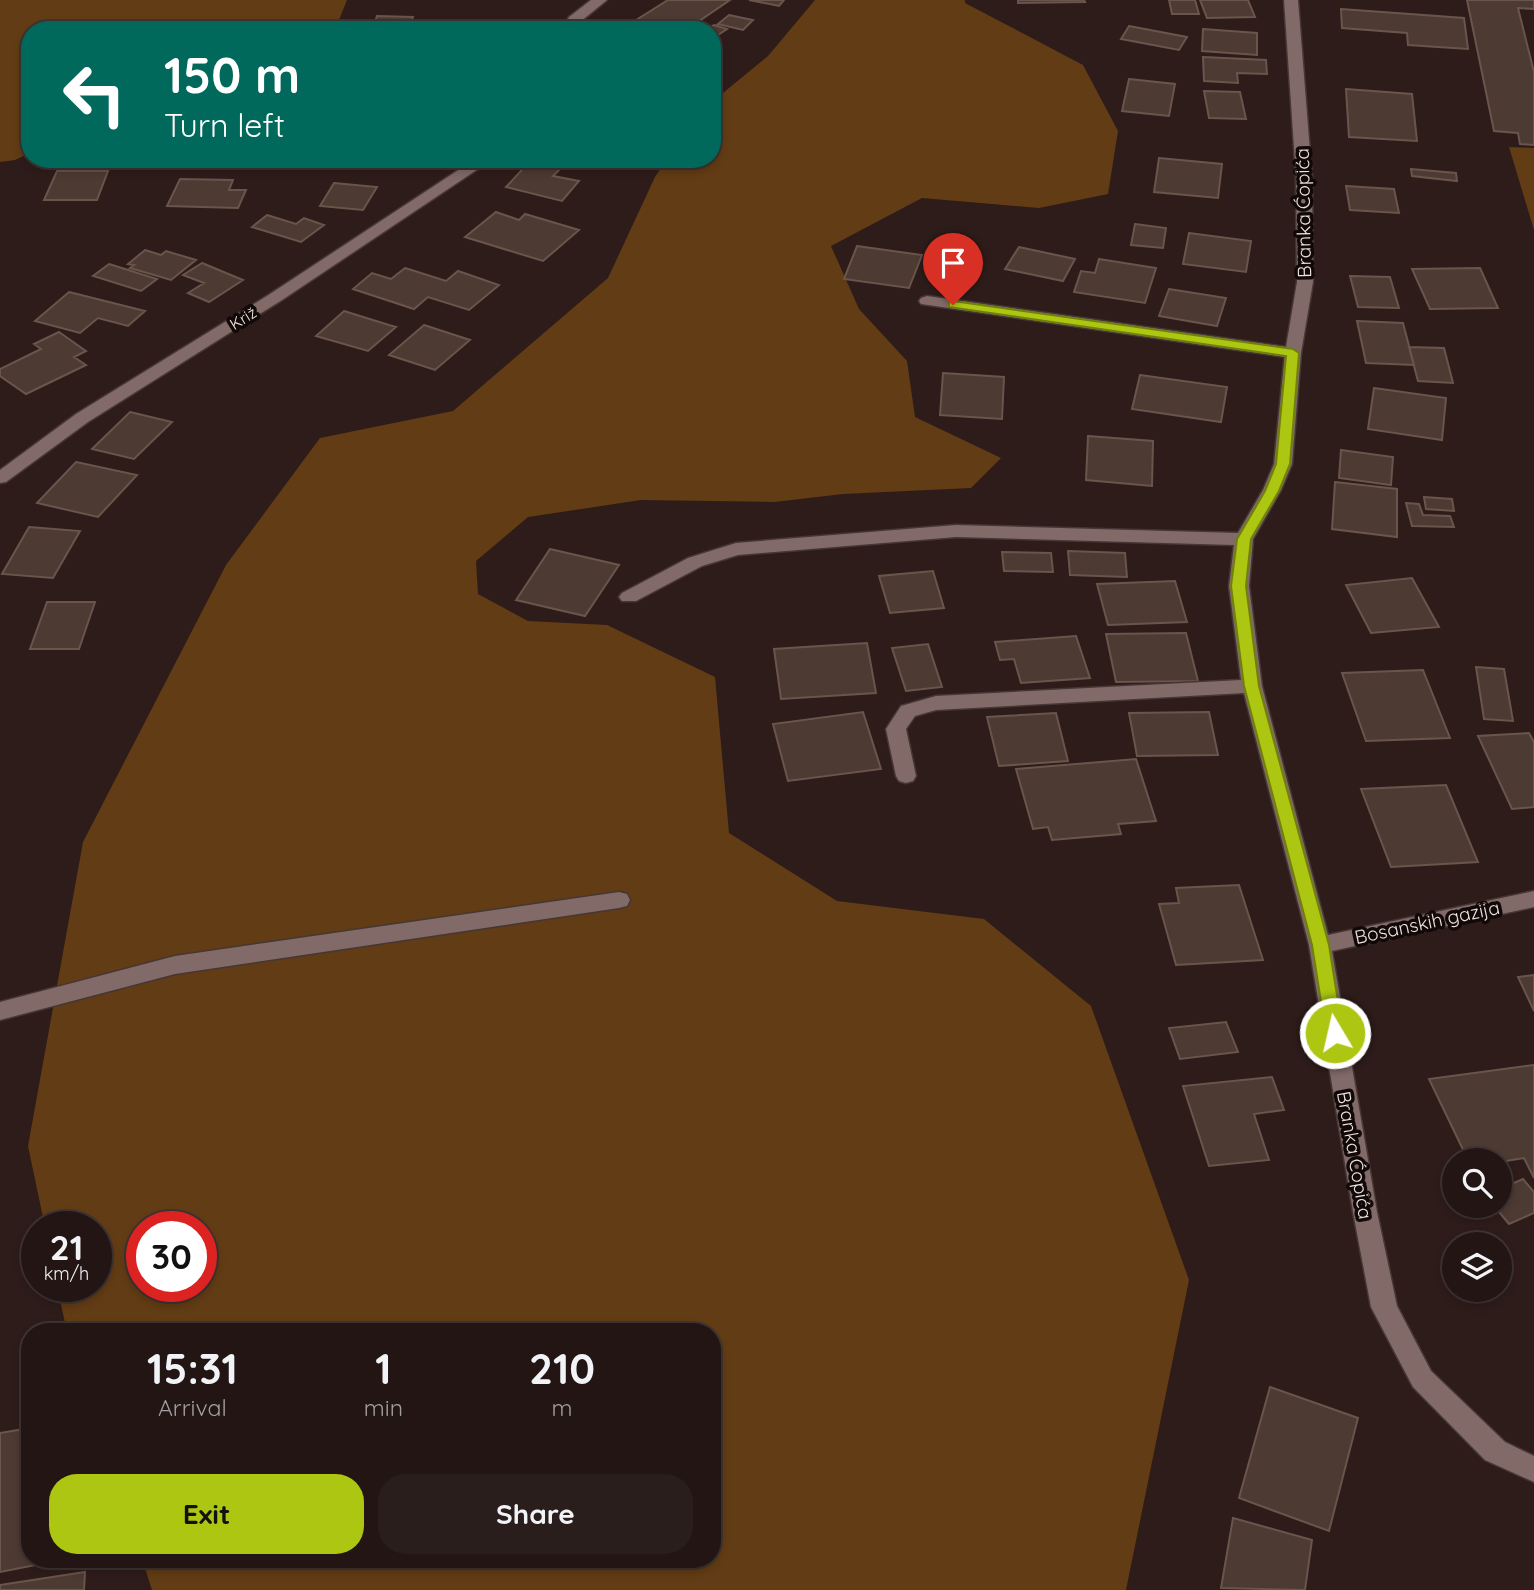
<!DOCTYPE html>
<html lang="en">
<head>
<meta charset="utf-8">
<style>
	body { margin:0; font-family:Quicksand,sans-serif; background:#2a1e1d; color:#f1f3f6; height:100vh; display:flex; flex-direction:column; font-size:26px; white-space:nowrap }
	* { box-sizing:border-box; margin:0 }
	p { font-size:23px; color:#a29fa0 }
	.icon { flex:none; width:38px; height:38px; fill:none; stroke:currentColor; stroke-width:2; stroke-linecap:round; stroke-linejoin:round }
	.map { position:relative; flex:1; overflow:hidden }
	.panel { position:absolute; left:21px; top:1323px; width:700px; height:245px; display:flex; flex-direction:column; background:#221514; border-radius:28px; box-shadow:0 4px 10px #0003,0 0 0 2px #3f3434 }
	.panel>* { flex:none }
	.top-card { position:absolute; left:21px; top:21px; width:700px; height:147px; border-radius:28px; box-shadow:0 4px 10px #0003,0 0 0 2px #3f3434; background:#00695c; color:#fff; overflow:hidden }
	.tools { position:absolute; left:1442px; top:1148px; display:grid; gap:14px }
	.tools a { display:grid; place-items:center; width:70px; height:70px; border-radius:50%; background:#221514; box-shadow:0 4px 10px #0003,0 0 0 2px #3f3434; font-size:35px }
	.speed { position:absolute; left:21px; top:1211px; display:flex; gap:14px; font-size:35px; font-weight:700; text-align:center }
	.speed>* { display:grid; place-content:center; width:91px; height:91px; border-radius:50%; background:#221514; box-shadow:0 4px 10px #0003,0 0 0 2px #3f3434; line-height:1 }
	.speed small { font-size:18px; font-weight:400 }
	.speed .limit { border:10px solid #d22; background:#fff; color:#111 }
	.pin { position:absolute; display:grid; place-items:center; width:60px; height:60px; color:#fff; margin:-72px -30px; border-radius:50% 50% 50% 0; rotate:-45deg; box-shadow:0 0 7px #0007 }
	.pin .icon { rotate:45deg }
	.me { position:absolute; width:77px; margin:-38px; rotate:351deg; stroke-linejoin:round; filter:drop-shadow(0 0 5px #0008) }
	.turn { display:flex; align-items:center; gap:24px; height:147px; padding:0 28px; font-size:32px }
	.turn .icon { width:91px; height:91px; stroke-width:2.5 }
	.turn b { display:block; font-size:49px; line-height:60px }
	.eta { display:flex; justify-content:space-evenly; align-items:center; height:119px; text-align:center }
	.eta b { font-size:42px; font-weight:700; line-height:49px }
	.cta { display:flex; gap:14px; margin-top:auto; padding:14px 28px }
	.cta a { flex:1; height:80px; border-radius:28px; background:#acc611; color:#111; font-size:28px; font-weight:700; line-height:80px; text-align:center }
	.cta a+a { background:#2a1e1d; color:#f1f3f6 }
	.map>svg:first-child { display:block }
	.green { fill:#623c14; fill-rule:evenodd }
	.building { fill:#4d3a32; stroke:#69554c; stroke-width:2 }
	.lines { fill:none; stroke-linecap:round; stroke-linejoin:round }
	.lane-casing { stroke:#463635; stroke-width:3 }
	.street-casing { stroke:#463635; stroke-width:3 }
	.lane { fill:#816a67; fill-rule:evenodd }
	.street { fill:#816a67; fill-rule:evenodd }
	.route { fill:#acc611; stroke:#70810b; stroke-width:2 }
	.labels { text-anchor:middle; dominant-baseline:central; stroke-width:7; stroke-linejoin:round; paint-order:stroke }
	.far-street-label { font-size:16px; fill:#eee1df; stroke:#110908 }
	.street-label { font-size:19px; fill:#eee1df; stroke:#110908 }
</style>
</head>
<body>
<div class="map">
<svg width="1534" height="1590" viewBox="0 0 1534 1590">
	<rect width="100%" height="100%" fill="#2e1c1a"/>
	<path class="green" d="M 0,0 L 347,0 L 335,30 L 30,30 L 30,153 L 15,160 L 0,162 Z
		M 815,0 L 965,0 L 965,3 L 1083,65 L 1118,131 L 1108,194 L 1039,208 L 922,198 L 831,246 L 859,309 L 907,361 L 915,417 L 1001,458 L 971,488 L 843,494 L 774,502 L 641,500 L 528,517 L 476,561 L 478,594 L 528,621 L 607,625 L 715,677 L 729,833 L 837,901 L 984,919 L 1091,1006 L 1189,1280 L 1126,1590 L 152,1590 L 142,1559 L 712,1559 L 712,1332 L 67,1332 L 57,1286 L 96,1286 L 96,1227 L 45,1227 L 28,1146 L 83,842 L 226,565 L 320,438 L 453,411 L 608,278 L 655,177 L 667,159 L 712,159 L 712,102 L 768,56 ZM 142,1227 L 201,1227 L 201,1286 L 142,1286 Z
		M 1509,147 L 1534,148 L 1534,230 Z"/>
	<path class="building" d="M 668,0 L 730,0 L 686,30 L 656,30 L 633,22 Z
		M 749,0 L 784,0 L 779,6 Z
		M 1018,0 L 1084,0 L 1085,2 L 1018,3 Z
		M 1169,0 L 1195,0 L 1199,14 L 1172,14 Z
		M 1200,0 L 1248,0 L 1255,17 L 1207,18 Z
		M 1467,0 L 1534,0 L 1534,9 L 1518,8 L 1534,72 L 1534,145 L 1520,144 L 1518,133 L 1494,131 Z
		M 1341,9 L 1464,18 L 1468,49 L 1408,45 L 1407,33 L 1342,28 Z
		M 729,15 L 753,20 L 743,30 L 718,24 Z
		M 377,16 L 413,17 L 408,30 L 372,30 Z
		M 714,25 L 727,29 L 712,39 L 712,30 L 705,30 Z
		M 1129,26 L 1187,37 L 1179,50 L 1121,39 Z
		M 1203,29 L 1257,33 L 1257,55 L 1202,51 Z
		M 1203,57 L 1266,60 L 1267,74 L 1237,73 L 1238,83 L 1204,81 Z
		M 1129,79 L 1175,84 L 1169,116 L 1122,111 Z
		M 1346,89 L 1412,94 L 1417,141 L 1349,137 Z
		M 1204,91 L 1240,92 L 1246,119 L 1209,118 Z
		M 1159,158 L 1222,164 L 1218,198 L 1154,192 Z
		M 532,159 L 565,164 L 553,176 L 579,181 L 562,201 L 506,187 Z
		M 1411,169 L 1456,173 L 1457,181 L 1412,176 Z
		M 57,171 L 108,171 L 97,200 L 44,200 Z
		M 180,179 L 233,180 L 229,190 L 246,190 L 238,208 L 167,206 Z
		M 334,183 L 377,187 L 363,210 L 320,206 Z
		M 1346,186 L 1394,189 L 1399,213 L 1350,210 Z
		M 496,212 L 519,220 L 525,214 L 579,230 L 543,261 L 465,237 Z
		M 267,215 L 296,224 L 304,218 L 324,225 L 301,242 L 252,227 Z
		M 1135,224 L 1166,228 L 1163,248 L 1131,245 Z
		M 1189,233 L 1251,241 L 1246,272 L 1183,264 Z
		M 857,246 L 922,255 L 909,288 L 844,279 Z
		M 1019,247 L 1075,259 L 1063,281 L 1005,269 Z
		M 145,250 L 161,255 L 166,251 L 196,260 L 171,280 L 130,268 L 134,265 L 128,264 Z
		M 1099,259 L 1156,268 L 1145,303 L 1074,292 L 1081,271 L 1095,273 Z
		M 202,263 L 243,280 L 209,302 L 188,293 L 204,283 L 183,275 Z
		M 109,264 L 157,279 L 141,291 L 93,276 Z
		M 405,268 L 446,281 L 458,271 L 499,285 L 469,310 L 428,297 L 414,309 L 353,289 L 372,273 L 391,279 Z
		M 1480,268 L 1498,308 L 1430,309 L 1412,269 Z
		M 1350,276 L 1390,277 L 1399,308 L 1358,307 Z
		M 1169,289 L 1226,298 L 1217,326 L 1159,316 Z
		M 69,292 L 145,311 L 128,326 L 98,318 L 80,333 L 35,321 Z
		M 344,311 L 389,325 L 396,327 L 368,351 L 316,336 Z
		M 1357,321 L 1403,323 L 1414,365 L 1366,363 Z
		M 424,325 L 470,340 L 435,370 L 389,355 Z
		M 59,332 L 86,351 L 74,357 L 86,365 L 26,394 L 0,376 L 0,369 L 41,349 L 34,344 Z
		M 1409,347 L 1444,348 L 1453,383 L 1418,381 Z
		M 943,373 L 1004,377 L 1002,419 L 940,415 Z
		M 1140,375 L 1227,387 L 1221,422 L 1132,409 Z
		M 1374,388 L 1446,398 L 1442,440 L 1368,429 Z
		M 130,412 L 172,422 L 134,459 L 92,449 Z
		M 1088,436 L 1153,441 L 1152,486 L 1086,480 Z
		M 1341,450 L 1393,457 L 1391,485 L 1339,478 Z
		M 76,462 L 137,475 L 98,517 L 37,503 Z
		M 1335,482 L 1397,489 L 1397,537 L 1332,529 Z
		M 1424,497 L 1452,499 L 1454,511 L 1426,509 Z
		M 1406,503 L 1419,504 L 1423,515 L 1450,516 L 1454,527 L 1412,526 Z
		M 29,527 L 80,531 L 53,578 L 2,574 Z
		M 550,549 L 619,565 L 585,616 L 516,600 Z
		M 1068,551 L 1125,553 L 1127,577 L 1070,575 Z
		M 1002,552 L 1051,553 L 1053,572 L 1004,571 Z
		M 933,571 L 944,608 L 890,613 L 879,576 Z
		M 1412,578 L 1439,627 L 1371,633 L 1346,585 Z
		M 1175,581 L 1187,622 L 1108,625 L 1097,584 Z
		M 47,602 L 95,602 L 79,649 L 30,649 Z
		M 1186,633 L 1198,681 L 1116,682 L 1106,634 Z
		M 1076,636 L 1090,678 L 1021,683 L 1014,659 L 1000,660 L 995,642 Z
		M 867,643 L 876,693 L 781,699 L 774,649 Z
		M 928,644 L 942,687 L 906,691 L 892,648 Z
		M 1476,667 L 1504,669 L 1513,721 L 1484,719 Z
		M 1423,670 L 1450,738 L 1366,741 L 1342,673 Z
		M 863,712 L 881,769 L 788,781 L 773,724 Z
		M 1209,712 L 1218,755 L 1137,756 L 1129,713 Z
		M 1056,713 L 1068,761 L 999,766 L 987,717 Z
		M 1529,733 L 1534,742 L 1534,807 L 1512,809 L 1478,736 Z
		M 1136,759 L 1156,821 L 1118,824 L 1121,834 L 1052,840 L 1048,827 L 1033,829 L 1016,769 Z
		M 1446,785 L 1478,862 L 1391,867 L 1361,789 Z
		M 1239,885 L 1263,960 L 1176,965 L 1159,904 L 1179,903 L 1176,888 Z
		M 1534,975 L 1534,1011 L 1518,977 Z
		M 1226,1022 L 1238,1052 L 1180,1059 L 1169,1028 Z
		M 1534,1065 L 1534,1178 L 1524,1158 L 1500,1162 L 1468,1160 L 1429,1079 Z
		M 1272,1077 L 1284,1110 L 1254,1114 L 1269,1160 L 1209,1166 L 1183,1086 Z
		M 1523,1179 L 1534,1192 L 1534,1213 L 1509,1224 L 1494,1206 L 1500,1206 L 1500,1189 Z
		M 1270,1387 L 1358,1418 L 1329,1531 L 1239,1498 Z
		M 30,1428 L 30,1559 L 41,1559 L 41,1564 L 0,1572 L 0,1433 Z
		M 1233,1518 L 1312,1540 L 1305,1590 L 1221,1588 Z
		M 85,1572 L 84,1590 L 0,1590 L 0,1585 Z"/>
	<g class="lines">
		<defs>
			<path id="lane" d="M 927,296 L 1293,348 L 1301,353 L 1293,358 L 921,304 L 919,301 L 921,298 Z
				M 619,892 L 627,894 L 630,900 L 627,906 L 619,908 L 175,974 L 0,1020 L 0,1002 L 175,956 Z"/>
			<path id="street" d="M 591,0 L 607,0 L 580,22 L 576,30 L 562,30 L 569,17 Z
				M 1284,0 L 1298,0 L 1312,177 L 1313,282 L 1301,353 L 1292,464 L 1281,490 L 1253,539 L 1249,586 L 1262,686 L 1328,935 L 1534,891 L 1534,907 L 1332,951 L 1377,1212 L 1397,1306 L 1431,1371 L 1505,1442 L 1534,1456 L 1534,1482 L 1485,1460 L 1413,1387 L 1371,1307 L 1353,1212 L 1309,945 L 1244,693 L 936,710 L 915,716 L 906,729 L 916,776 L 913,781 L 906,783 L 899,781 L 896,776 L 886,729 L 901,706 L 936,696 L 1241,680 L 1229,586 L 1234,545 L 956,537 L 738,555 L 702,566 L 636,601 L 622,601 L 619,597 L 622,593 L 688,558 L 736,543 L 956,525 L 1238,533 L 1263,490 L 1274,464 L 1285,353 L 1297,282 L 1296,177 Z
				M 475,159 L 493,159 L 282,300 L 88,422 L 6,482 L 0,483 L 0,470 L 76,414 L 270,294 Z"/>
		</defs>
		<use href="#lane" class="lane-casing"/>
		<use href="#street" class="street-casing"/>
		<use href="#lane" class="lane"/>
		<use href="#street" class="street"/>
	</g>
	<path class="route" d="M 953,301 L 1293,349 L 1299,353 L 1290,464 L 1279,491 L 1251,539 L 1246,586 L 1259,686 L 1329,945 L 1343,1033 L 1341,1038 L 1328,1038 L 1326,1033 L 1312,945 L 1244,686 L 1231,586 L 1237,539 L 1265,491 L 1276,464 L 1286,356 L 949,307 L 949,302 Z"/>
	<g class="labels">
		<g class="far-street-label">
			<text transform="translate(243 318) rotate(-32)">Križ</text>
		</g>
		<g class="street-label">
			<text transform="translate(1303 213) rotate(-91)">Branka Ćopića</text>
			<text transform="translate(1427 922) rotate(-12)">Bosanskih gazija</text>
			<text transform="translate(1355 1155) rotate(80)">Branka Ćopića</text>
		</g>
	</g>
</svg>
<div class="tools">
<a><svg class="icon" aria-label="search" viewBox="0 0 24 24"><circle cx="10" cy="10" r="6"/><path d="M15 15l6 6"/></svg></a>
<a><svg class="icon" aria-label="layers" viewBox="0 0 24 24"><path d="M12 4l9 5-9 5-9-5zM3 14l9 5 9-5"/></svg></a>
</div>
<div class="speed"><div>21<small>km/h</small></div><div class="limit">30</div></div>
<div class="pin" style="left:953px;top:305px;background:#d93025"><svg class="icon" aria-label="arrive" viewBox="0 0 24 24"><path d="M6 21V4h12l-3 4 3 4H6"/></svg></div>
<svg class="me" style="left:1335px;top:1033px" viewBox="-20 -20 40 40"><circle r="17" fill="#acc611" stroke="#fff" stroke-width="3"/><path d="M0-11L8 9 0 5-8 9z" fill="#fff"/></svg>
<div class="top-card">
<div class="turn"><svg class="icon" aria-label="left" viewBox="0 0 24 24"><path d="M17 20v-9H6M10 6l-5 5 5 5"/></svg><div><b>150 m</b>Turn left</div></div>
</div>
<section class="panel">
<div class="eta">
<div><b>15:31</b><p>Arrival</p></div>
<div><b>1</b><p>min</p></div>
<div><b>210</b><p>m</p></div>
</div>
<div class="cta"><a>Exit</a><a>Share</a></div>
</section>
</div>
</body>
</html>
